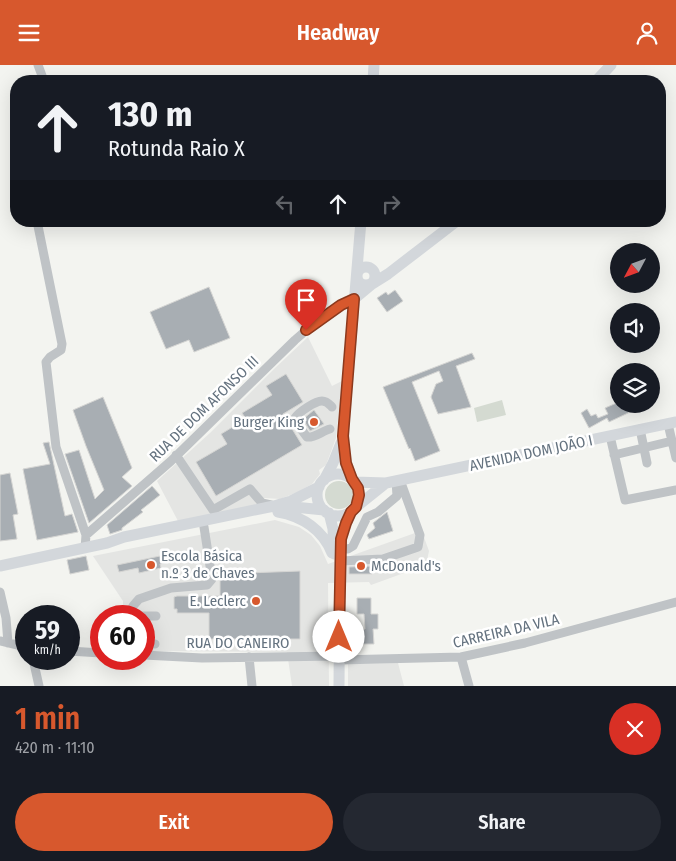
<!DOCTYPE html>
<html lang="en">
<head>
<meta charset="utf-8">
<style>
	body { margin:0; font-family:"Fira Sans Condensed",sans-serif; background:#242831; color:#f1f3f6; height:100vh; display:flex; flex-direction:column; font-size:19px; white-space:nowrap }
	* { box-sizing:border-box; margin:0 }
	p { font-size:16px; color:#9ea1a6 }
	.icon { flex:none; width:28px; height:28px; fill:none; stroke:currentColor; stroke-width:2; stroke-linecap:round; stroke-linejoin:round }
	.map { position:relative; height:621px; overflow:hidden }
	.sheet { display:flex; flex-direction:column; background:#171b24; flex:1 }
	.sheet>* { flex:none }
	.top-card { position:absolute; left:10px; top:10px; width:656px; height:152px; border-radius:20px; box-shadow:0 5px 20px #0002; background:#171b24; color:#f1f3f6; overflow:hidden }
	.needle { width:32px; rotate:229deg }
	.buttons { position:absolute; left:610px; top:178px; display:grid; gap:10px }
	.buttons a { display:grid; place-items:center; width:50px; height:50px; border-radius:50%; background:#171b24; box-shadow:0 5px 20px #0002; font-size:25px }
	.speed { position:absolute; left:15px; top:540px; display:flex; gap:10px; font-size:25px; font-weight:700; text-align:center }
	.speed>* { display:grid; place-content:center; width:65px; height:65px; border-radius:50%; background:#171b24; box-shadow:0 5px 20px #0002; line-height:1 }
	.speed small { font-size:12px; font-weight:400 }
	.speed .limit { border:8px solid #d22; background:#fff; color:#111 }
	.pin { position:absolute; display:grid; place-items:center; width:42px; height:42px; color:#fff; margin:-51px -21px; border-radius:50% 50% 50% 0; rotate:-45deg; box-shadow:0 0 5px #0007 }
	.pin .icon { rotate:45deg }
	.me { position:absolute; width:55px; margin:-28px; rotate:0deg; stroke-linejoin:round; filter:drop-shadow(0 0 4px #0008) }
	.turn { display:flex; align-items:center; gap:18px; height:105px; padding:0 15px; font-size:22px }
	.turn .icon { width:65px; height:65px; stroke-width:2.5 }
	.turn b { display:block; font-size:35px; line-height:42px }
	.lanes { display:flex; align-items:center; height:48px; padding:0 15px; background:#0003; justify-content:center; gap:25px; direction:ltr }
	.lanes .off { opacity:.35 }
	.round { display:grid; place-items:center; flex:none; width:52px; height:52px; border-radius:26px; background:#242831 }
	.overview { display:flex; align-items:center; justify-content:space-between; height:85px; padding:0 15px }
	h1 { font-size:30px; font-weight:600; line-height:38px; color:#d7582d }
	.primary-button { display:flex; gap:10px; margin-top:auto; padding:10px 15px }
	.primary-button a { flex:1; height:58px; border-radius:30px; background:#d7582d; color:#fff; font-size:20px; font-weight:600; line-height:58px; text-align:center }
	.primary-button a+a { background:#242831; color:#f1f3f6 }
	header { display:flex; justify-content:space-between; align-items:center; height:65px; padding:0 15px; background:#d7582d; color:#fff; font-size:22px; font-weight:600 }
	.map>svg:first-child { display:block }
	.built { fill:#e4e5e3 }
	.green { fill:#d4dad1 }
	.building { fill:#a8aeb3; stroke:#d5d5d3 }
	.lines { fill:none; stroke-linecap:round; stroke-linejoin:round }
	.minor { stroke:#bfc3c6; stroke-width:9 }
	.major { stroke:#d3d7db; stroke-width:11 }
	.route-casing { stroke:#8c391d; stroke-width:12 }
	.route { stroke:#d7582d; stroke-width:9 }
	.poi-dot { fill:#d7582d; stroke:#fff; stroke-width:2 }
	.labels { text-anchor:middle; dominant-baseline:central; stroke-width:5; stroke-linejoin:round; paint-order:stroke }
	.street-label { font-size:15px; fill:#64727f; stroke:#fff }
	.poi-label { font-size:15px; fill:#64727f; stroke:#fff; text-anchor:end }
</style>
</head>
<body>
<header><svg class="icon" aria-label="menu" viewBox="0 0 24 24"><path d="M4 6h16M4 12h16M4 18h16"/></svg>Headway<svg class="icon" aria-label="person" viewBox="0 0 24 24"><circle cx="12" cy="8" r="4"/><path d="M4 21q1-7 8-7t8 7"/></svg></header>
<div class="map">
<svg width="676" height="621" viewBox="0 0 676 621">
	<rect width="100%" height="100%" fill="#f3f4f0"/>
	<path class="built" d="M 308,272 L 332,321 L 342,316 L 336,373 L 326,400 L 319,405 L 320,409 L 312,419 L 298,427 L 280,434 L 265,433 L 255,440 L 178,456 L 157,416 L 210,368 L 274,304 Z
		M 405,420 L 429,486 L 426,500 L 371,520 L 369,517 L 328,518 L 329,621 L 292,621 L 287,587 L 144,586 L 144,551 L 123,551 L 123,536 L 93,491 L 275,455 L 299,462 L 311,470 L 320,481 L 328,499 L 415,468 Z
		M 398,598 L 404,621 L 348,621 L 348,599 Z"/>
	<path class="green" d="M 502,335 L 506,350 L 477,357 L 474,343 Z
		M325 430a14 14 0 1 1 28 0a14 14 0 1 1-28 0Z"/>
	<path class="building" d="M 209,222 L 230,273 L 194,287 L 189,275 L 166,284 L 150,247 Z
		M 395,225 L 403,236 L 387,247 L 377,233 L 386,227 L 388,230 Z
		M 472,288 L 475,294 L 456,301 L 471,342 L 438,349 L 431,332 L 436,319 L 443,316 L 439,306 L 412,317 L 440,386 L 415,396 L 410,383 L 409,384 L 383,322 Z
		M 286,309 L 303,337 L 283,349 L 302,380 L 216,431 L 196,397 L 227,379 L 221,369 L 246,354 L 242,348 L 272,330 L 266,321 Z
		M 103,332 L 132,403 L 122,412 L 132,421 L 89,458 L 65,389 L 79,385 L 95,434 L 104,425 L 86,381 L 73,345 Z
		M 619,337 L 619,339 L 647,339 L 609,357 L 607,353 L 589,363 L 581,348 L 587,344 L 591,351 L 596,349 L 598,353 L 608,349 L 605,343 Z
		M 314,345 L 324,359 L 310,366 L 303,354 Z
		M 49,377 L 65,451 L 72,449 L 78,467 L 37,475 L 23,404 L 50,399 L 43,378 Z
		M 10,408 L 18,449 L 13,450 L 17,474 L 0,476 L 0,410 Z
		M 152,421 L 160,430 L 141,445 L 143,447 L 122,463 L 122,465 L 110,469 L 107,460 Z
		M 387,447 L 393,466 L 369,474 L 367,470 L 375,463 L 373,458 Z
		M 179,487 L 181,494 L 160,499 L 161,503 L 139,508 L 138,503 L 119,507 L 117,500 Z
		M 86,491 L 89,505 L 70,509 L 67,495 Z
		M 372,501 L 372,509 L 349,509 L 349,502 Z
		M 300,506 L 300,574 L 209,574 L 209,548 L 177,548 L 177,544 L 174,544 L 174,532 L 177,531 L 220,531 L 220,509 Z
		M 357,533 L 371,533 L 371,549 L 378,549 L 378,564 L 373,564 L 374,579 L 361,579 L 360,565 L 365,564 L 364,549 L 357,549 Z"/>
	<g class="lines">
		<path class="minor" d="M 38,0 L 44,16
			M 37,156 L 62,279 L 61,285 L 50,292 L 46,297 L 56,382 L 86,470
			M 668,359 L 676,393
			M 330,364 C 322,366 315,373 307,372 L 301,364 L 295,353 C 299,347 315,336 322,336 C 327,336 329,339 332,342
			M 640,364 L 647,398
			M 610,371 L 625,435 L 676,425
			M 176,390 L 213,445 L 250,424 L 262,438 L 271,440
			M 614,390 L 672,376
			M 85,483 L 86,470 L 171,396 L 295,275 C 313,259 333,244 354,234
			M 340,484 L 348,484 L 353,481 L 367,452 L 378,447 L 397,431 L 396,416
			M 340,496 L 383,494 L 418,482 L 420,470 L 400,415
			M 0,527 L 6,553 L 8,578
			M 130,551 L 133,541 L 139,534 L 171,523 L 207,520 L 212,514 L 204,462
			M 130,551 L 156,551
			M 0,576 L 26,582
			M 144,578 L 155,579
			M 69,586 L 101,588
			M 144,590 L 202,593 L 339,591
			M 249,592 L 252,621
			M 461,592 L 469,621
			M 33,594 L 39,621
			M 33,594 L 55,597
			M 339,595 L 461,592 L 525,578 L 676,537"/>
		<path class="major" d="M 373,16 L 374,0
			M 596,16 L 611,0
			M357 211a9 9 0 1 1 18 0a9 9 0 1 1-18 0Z
			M 354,234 L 372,219 L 388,209 L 457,156
			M317 430a21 21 0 1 1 42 0a21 21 0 1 1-42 0Z
			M 324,415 L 333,398 L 341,378
			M 352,415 L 345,398 L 343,371 L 361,156
			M 355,417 L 386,418 L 676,357
			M 356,442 L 386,418
			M 281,445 L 294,442 L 324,445
			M 278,447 C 302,451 323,465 332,488
			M 329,448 L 333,464 L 334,489
			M 0,501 L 107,478 L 124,472 L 274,441 L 291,436 L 319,422
			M 339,621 L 340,484 L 342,469 L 351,447"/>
	</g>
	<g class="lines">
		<defs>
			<path id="route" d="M 306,265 L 341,240 L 354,234 L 343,371 L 346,398 L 352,414 L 358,423 L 359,430 L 356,442 L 351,447 L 346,458 L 341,474 L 339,572"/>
		</defs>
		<use href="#route" class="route-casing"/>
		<use href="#route" class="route"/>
	</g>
	<g class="poi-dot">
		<circle cx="314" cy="357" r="5"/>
		<circle cx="151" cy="500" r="5"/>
		<circle cx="361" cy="501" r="5"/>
		<circle cx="256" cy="536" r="5"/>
	</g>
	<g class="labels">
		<g class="street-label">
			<text transform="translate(204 344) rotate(-44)">RUA DE DOM AFONSO III</text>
			<text transform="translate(531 388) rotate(-12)">AVENIDA DOM JOÃO I</text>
			<text transform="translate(506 566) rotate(-13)">CARREIRA DA VILA</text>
			<text x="238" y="578">RUA DO CANEIRO</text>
		</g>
		<g class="poi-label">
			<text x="304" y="357">Burger King</text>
			<text x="161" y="491" text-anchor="start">Escola Básica<tspan x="161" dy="17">n.º 3 de Chaves</tspan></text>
			<text x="371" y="501" text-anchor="start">McDonald's</text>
			<text x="246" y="536">E. Leclerc</text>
		</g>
	</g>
</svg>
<div class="buttons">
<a><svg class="needle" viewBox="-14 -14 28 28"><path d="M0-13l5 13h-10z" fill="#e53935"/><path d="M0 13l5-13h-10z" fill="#9ea1a6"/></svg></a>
<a><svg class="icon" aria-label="sound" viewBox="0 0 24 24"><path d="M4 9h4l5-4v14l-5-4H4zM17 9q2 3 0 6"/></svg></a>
<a><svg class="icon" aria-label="layers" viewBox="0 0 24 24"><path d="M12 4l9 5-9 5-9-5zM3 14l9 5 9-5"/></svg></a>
</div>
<div class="speed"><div>59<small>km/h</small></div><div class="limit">60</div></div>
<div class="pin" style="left:306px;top:265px;background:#d93025"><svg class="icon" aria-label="arrive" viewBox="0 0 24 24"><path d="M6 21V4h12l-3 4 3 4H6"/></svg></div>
<svg class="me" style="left:339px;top:572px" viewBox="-20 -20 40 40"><circle r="19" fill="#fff"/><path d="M0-13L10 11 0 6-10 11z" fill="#d7582d"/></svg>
<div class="top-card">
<div class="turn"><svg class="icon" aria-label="ahead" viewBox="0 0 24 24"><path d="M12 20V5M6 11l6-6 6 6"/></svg><div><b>130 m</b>Rotunda Raio X</div></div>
<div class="lanes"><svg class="icon off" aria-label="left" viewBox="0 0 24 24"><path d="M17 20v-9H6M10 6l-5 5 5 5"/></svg><svg class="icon" aria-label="ahead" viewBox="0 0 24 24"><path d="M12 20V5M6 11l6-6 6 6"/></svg><svg class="icon off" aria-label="right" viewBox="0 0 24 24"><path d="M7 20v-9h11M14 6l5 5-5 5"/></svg></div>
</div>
</div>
<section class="sheet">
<div class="overview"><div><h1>1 min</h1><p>420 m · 11:10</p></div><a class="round" style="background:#d93025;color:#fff"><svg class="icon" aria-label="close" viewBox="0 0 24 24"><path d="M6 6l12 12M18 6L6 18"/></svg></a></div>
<div class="primary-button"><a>Exit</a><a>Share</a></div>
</section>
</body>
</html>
